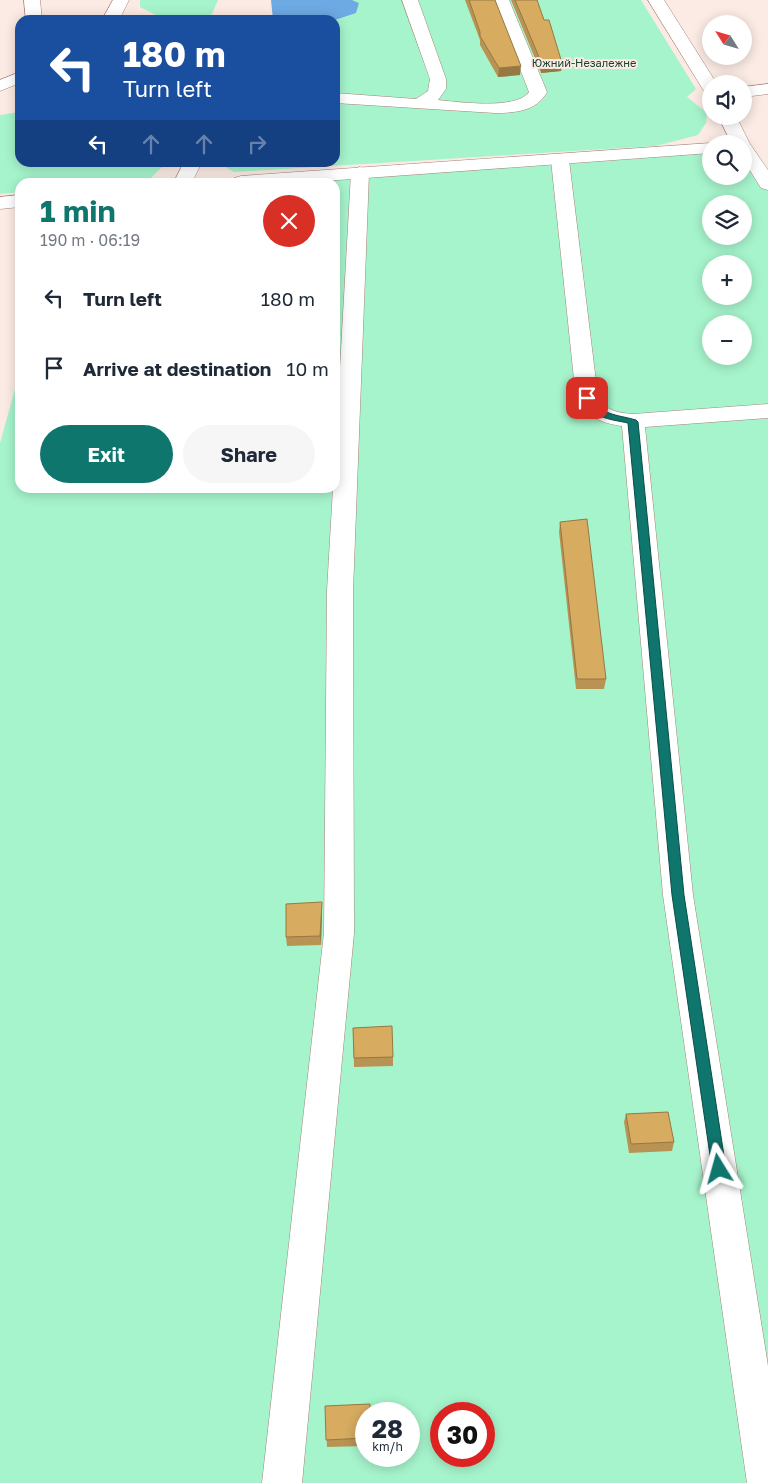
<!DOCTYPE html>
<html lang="en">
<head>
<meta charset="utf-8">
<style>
	body { margin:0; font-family:"Golos Text",sans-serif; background:#f6f6f7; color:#1f2937; height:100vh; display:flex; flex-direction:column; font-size:19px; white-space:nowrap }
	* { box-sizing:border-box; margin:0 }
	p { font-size:16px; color:#747a83 }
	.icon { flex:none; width:28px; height:28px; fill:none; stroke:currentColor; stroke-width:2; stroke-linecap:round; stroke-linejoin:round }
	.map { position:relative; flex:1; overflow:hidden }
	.drawer { position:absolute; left:15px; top:178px; width:325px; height:315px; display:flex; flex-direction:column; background:#fff; border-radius:15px; box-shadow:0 2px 12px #0003 }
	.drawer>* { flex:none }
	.hud { position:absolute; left:15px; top:15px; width:325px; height:152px; border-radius:15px; box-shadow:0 2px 12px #0003; background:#1a4fa0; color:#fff; overflow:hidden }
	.needle { width:32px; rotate:307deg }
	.buttons { position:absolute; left:702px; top:15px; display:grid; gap:10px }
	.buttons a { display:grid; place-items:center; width:50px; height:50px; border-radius:50%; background:#fff; box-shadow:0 2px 12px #0003; font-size:25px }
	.speed { position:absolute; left:355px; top:1402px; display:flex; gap:10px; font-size:25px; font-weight:700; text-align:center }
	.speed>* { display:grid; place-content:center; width:65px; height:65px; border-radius:50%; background:#fff; box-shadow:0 2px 12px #0003; line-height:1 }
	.speed small { font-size:12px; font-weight:400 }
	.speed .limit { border:8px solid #d22; background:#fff; color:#111 }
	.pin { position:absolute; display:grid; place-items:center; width:42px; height:42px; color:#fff; margin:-21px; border-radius:10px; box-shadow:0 2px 8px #0006 }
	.me { position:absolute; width:55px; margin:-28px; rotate:352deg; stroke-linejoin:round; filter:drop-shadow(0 0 4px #0008) }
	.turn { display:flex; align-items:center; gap:18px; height:105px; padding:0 25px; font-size:22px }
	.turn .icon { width:65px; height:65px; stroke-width:2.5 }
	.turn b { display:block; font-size:35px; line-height:42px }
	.lanes { display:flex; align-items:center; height:48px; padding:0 25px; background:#0003; justify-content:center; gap:25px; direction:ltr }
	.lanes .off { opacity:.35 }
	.round { display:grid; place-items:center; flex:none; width:52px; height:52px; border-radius:26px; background:#f6f6f7 }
	.head { display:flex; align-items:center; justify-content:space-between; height:85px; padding:0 25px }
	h1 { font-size:30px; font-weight:700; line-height:38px; color:#0f766e }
	.action { display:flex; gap:10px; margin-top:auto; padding:10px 25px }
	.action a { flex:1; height:58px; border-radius:30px; background:#0f766e; color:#fff; font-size:20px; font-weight:700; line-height:58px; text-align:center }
	.action a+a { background:#f6f6f7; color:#1f2937 }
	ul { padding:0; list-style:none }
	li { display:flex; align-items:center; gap:15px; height:70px; padding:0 25px }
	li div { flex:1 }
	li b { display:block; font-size:19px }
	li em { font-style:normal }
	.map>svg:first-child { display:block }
	.green { fill:#a6f4cc; fill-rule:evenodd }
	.water { fill:#6da9e3 }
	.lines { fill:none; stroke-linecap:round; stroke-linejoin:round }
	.minor-casing { stroke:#a78375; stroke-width:1 }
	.tertiary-casing { stroke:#a78375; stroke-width:1 }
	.minor { fill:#fff; fill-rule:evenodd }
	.tertiary { fill:#fff; fill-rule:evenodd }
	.wall { fill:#b99353 }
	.shaded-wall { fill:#967843 }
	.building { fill:#d7ab60; stroke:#967843 }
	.route { fill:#0f766e; stroke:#0a4d48 }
	.labels { text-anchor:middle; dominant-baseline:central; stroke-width:4; stroke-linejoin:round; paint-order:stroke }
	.far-park-label { font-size:11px; fill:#1b4231; stroke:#fbebe4 }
</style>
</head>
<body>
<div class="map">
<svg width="768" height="1483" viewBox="0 0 768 1483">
	<rect width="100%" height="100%" fill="#fbebe4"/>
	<path class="green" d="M 140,0 L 218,0 L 212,14 L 203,20 L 166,20 L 140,7 Z
		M 352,0 L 641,0 L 696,89 L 687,97 L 707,113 L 706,123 L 698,135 L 656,146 L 234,172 L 220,164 L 335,162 L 335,20 L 356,13 L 359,3 Z
		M 20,112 L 20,162 L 166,163 L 147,182 L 20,182 L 20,192 L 0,194 L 0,115 Z
		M 711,144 L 711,176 L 744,176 L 744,148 L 768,184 L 768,1483 L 0,1483 L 0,443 L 20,371 L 20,488 L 335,488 L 335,182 L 241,182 L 700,147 ZM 711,204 L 744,204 L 744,236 L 711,236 ZM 711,264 L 744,264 L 744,296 L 711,296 ZM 711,324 L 744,324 L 744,356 L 711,356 ZM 366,1414 L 409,1414 L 409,1456 L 366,1456 ZM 441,1414 L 484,1414 L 484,1456 L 441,1456 Z"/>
	<path class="water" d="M 271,0 L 352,0 L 359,3 L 356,13 L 335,20 L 273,20 Z"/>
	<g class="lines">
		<defs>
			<path id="minor" d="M 24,0 L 40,0 L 42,20 L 26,20 Z
				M 113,0 L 129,0 L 119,20 L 102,20 Z
				M 402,0 L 418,0 L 446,79 L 446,89 L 438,100 C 458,102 517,110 529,92 L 493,0 L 509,0 L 547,92 C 537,111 515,113 495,113 L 335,103 L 335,93 L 416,99 L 428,91 L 430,79 Z
				M 648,0 L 664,0 L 717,84 L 711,84 L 711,93 L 705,92 L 702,88 Z
				M 20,72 L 20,83 L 0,91 L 0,80 Z
				M 744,143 L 750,144 L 768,170 L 768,190 L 761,188 L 744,161 L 744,144 L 739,144 Z
				M 560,155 L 566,156 L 569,160 L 598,398 C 606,411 619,413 633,414 L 768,404 L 768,418 L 645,427 L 693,895 L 768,1366 L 768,1483 L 747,1483 L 663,895 L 622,426 C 601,423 586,417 576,398 L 551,160 L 554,156 Z
				M 184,162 L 202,162 L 192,182 L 174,182 Z
				M 360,167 L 366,169 L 369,173 L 353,591 L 354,933 L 302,1483 L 262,1483 L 324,933 L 327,591 L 333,488 L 335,488 L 335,456 L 351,173 L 354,169 Z"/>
			<path id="tertiary" d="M 768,84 L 768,94 L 744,97 L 744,87 Z
				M 718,116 L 736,116 L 750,144 L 747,148 L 744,149 L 744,144 L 732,144 Z
				M 711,143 L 716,144 L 711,144 L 711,153 L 311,182 L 232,182 L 234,178 L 241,176 Z
				M 20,195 L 20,207 L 0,209 L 0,197 Z"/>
		</defs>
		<use href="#minor" class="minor-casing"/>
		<use href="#tertiary" class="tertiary-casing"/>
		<use href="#minor" class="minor"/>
		<use href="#tertiary" class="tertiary"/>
	</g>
	<path class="wall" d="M 465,0 L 495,0 L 520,75 L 498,77 L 480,45 L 480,40 Z
		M 511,0 L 537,0 L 544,20 L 562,63 L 561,71 L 541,73 Z
		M 560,522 L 606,679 L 604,689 L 576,689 L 559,532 Z
		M 322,902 L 322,912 L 321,945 L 287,946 L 286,937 Z
		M 353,1028 L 393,1057 L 393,1066 L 354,1067 Z
		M 626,1114 L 674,1142 L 672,1151 L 629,1153 L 624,1122 Z
		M 325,1406 L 366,1414 L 366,1446 L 327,1447 Z"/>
	<path class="shaded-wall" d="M 562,63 L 561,71 L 541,73 L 542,64 Z
		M 521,66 L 520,75 L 498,77 L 499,68 Z
		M 322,902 L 322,912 L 321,945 L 320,936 Z"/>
	<path class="building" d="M 469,0 L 495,0 L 521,66 L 499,68 L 480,36 L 480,32 Z
		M 515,0 L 537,0 L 544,20 L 549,20 L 562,63 L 542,64 Z
		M 587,519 L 606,679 L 577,679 L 560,522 Z
		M 322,902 L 320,936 L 286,937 L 286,904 Z
		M 392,1026 L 393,1057 L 354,1058 L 353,1028 Z
		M 668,1112 L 674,1142 L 631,1144 L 626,1114 Z
		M 370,1404 L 370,1414 L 366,1414 L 366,1438 L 326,1440 L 325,1406 Z"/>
	<path class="route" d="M 587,395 L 591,396 C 602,416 615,414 636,420 L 638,422 L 684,895 L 726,1169 L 724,1174 L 719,1176 L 714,1174 L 712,1169 L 672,895 L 628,423 C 609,419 591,418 583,398 Z"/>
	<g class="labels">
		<g class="far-park-label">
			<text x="584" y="62">Южний-Незалежне</text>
		</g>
	</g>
</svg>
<div class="buttons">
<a><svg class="needle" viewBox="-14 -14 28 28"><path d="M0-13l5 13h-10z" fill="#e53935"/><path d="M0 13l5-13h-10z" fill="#747a83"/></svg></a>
<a><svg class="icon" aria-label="sound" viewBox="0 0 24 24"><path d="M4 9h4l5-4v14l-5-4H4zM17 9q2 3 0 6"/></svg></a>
<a><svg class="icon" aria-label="search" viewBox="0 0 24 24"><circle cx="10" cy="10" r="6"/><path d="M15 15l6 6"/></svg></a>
<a><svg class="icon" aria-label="layers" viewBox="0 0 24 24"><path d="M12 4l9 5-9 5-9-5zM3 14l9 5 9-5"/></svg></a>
<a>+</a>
<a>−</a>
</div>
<div class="speed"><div>28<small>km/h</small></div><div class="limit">30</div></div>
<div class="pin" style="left:587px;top:398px;background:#d93025"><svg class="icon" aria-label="arrive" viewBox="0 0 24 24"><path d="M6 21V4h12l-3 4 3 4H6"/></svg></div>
<svg class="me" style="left:719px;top:1169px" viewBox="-20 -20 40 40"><path d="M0-17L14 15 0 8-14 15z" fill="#0f766e" stroke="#fff" stroke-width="4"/></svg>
<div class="hud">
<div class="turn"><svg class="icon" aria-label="left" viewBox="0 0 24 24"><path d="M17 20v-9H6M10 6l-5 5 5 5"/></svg><div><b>180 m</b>Turn left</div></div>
<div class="lanes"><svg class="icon" aria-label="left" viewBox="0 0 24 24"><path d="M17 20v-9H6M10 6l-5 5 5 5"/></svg><svg class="icon off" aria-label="ahead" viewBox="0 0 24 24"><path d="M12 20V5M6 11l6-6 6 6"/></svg><svg class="icon off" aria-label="ahead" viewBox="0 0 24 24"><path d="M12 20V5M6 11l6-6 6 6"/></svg><svg class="icon off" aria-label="right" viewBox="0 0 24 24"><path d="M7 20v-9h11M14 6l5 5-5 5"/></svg></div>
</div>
<section class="drawer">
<div class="head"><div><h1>1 min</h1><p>190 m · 06:19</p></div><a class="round" style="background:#d93025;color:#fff"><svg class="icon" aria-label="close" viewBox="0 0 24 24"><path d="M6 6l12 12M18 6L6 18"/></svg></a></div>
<ul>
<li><svg class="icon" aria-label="left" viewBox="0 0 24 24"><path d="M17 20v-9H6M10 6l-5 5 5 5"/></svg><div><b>Turn left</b></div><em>180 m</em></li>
<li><svg class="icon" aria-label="arrive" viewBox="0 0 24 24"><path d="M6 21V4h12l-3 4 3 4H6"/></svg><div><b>Arrive at destination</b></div><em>10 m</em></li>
</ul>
<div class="action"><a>Exit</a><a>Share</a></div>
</section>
</div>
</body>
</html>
